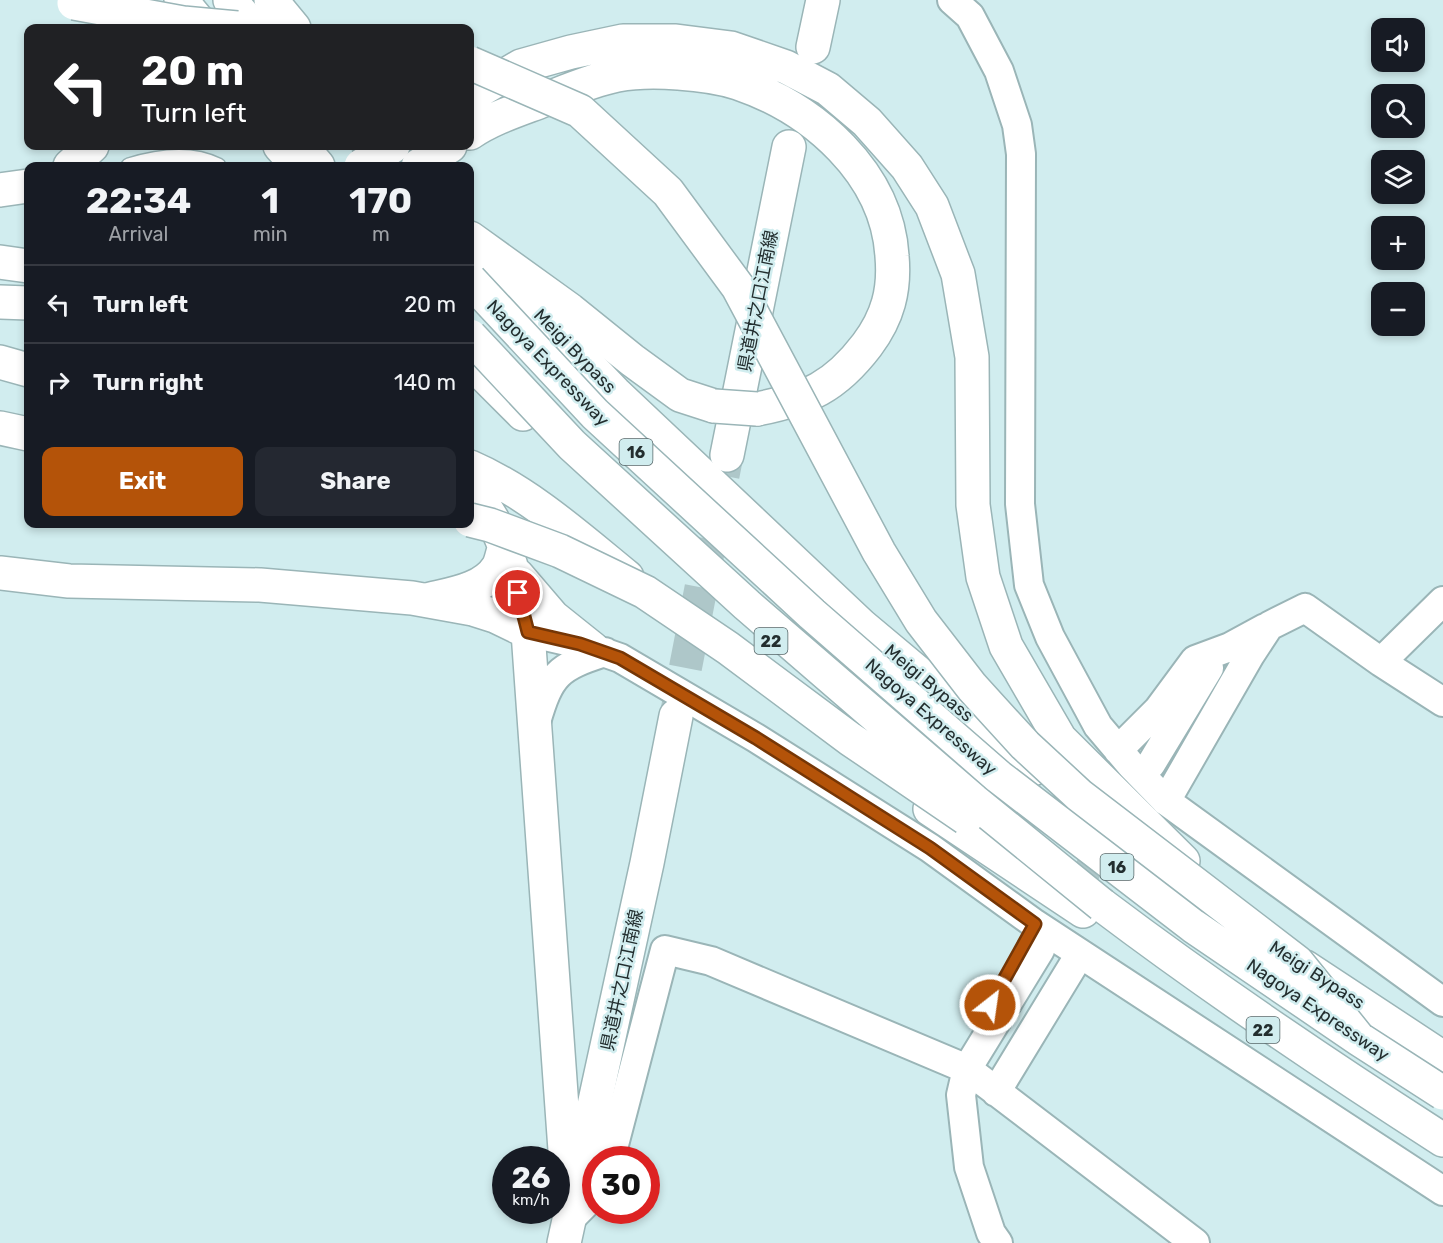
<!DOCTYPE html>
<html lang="en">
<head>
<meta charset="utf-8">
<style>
	body { margin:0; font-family:Rubik,"Noto Sans JP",sans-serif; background:#242831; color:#f1f3f6; height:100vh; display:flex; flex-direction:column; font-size:22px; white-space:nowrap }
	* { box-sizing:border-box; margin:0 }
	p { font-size:20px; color:#9ea1a6 }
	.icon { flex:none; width:33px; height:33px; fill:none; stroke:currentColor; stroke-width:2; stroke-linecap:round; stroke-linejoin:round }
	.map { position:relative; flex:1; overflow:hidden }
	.panel { position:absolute; left:24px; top:162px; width:450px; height:366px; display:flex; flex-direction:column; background:#171b24; border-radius:12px; box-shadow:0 3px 9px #0003 }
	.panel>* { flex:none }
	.guide { position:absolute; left:24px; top:24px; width:450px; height:126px; border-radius:12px; box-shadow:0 3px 9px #0003; background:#202124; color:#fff; overflow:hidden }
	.controls { position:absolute; left:1371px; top:18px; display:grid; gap:12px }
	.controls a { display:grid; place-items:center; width:54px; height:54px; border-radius:12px; background:#171b24; box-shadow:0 3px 9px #0003; font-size:30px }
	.speed { position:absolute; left:492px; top:1146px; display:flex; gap:12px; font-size:30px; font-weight:700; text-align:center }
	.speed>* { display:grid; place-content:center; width:78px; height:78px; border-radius:50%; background:#171b24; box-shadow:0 3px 9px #0003; line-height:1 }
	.speed small { font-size:15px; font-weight:400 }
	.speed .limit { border:9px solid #d22; background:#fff; color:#111 }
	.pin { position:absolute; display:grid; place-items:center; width:51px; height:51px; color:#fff; margin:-26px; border:3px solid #fff; border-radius:50%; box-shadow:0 2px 6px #0007 }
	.me { position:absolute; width:66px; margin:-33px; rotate:30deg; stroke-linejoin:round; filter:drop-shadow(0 0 4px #0008) }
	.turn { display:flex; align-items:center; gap:21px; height:126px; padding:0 18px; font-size:27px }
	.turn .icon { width:78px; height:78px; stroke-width:2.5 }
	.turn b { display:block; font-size:42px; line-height:51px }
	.eta { display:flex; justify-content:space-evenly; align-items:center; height:102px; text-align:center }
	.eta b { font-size:36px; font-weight:700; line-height:42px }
	.cta { display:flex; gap:12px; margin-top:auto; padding:12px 18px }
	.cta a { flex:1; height:69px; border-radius:12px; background:#b45309; color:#fff; font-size:24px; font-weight:700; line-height:69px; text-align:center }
	.cta a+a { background:#242831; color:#f1f3f6 }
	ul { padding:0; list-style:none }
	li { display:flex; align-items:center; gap:18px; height:78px; padding:0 18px; border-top:2px solid #363941 }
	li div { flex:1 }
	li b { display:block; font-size:22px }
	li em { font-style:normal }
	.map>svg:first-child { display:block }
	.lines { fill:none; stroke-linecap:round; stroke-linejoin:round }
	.minor-tunnel { stroke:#aec7c9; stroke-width:28; stroke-dasharray:28 14; stroke-linecap:butt }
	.secondary-tunnel { stroke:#aec7c9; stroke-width:33; stroke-dasharray:33 16; stroke-linecap:butt }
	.service-casing { stroke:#9ab5b7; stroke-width:18 }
	.minor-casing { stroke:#9ab5b7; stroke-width:32 }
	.tertiary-casing { stroke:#9ab5b7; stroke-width:36 }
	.secondary-casing { stroke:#9ab5b7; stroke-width:36 }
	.trunk-casing { stroke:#9ab5b7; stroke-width:36 }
	.motorway-casing { stroke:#9ab5b7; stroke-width:36 }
	.service { stroke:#fff; stroke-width:15 }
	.minor { stroke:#fff; stroke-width:28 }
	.tertiary { stroke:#fff; stroke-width:33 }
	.secondary { stroke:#fff; stroke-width:33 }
	.trunk { stroke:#fff; stroke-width:33 }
	.motorway { stroke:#fff; stroke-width:33 }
	.motorway-bridge-casing { stroke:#9ab5b7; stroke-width:36; stroke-linecap:butt }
	.motorway-bridge { stroke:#fff; stroke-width:33 }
	.route-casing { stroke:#753606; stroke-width:15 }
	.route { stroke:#b45309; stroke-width:10 }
	.labels { text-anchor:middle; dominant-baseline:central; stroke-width:5; stroke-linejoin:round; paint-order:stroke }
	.shield { fill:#d1edef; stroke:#576769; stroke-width:1.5 }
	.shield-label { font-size:16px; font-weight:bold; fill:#232e2f }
	.street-label { font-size:18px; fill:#232e2f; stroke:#d1edef }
</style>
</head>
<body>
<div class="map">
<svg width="1443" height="1243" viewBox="0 0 1443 1243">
	<rect width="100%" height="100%" fill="#d1edef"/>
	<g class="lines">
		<path class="minor-tunnel" d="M 1040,950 L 1151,764"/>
		<path class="secondary-tunnel" d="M 676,716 L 727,455"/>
		<defs>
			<path id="service" d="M 129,166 C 158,157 190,152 218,166"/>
			<path id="minor" d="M 952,0 L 970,16 L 999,71 L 1017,125 L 1021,154 L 1020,504 L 1029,585 L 1050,637 L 1098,726 L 1131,765 L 1166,801 L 1443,1002
				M 528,632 L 580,644 L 620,658 L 756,738 L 930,848 L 1035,924 L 1443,1191
				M 1381,662 L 1443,601
				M 536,722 C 550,674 558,667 605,652
				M 1118,750 L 1158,710 L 1195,660 L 1230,647 L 1265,628
				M 1151,764 L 1209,668
				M 1166,801 L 1250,655 L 1269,626 L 1305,608 L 1381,662 L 1443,702
				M 996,1092 L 1080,954
				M 610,1160 L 665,950 L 711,961 L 967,1069 L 1195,1243
				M 570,1219 L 596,1193
				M 998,1243 L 991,1233 L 969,1167 L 961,1095 L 967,1069 L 1040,950"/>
			<path id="tertiary" d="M 0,573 L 69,581 L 260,585 L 412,598 L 473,609 L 495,616 L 528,632 L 569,1206"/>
			<path id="secondary" d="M 813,47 L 823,0
				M 727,455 L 789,147
				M 564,1243 L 647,863 L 676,716"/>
			<path id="trunk" d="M 271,0 L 294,28
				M 280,146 L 298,166
				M 490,263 L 615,393 L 862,626 L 1033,769
				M 470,361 L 523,414
				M 1305,967 L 1443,1058"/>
			<path id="motorway" d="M 181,0 L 204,28
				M 230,0 L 254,28
				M 470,96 L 521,66 L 571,52 L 623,41 L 676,41 L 731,48 L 786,67 L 828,89 L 867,122 L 907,167 L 932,206 L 958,274 L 972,357 L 973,505 L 983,577 L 1006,646 L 1060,739 L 1183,861
				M 470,133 C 492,118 518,110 544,100 C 567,91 592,80 617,75 C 650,69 707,73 738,83 C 814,109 887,173 892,256 C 895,290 888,317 867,345 C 835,387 808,399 757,409
				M 301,146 L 318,166
				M 70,166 L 92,146
				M 418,166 L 450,146
				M 0,190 L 28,186
				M 470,238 L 570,310 L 632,360 L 680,395 L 714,406
				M 0,262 L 28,266
				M 0,302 L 28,303
				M 0,362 L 28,370
				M 0,428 L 28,434
				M 470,467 C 528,492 578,537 627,577
				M 470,491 C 505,520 517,589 528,632
				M 517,575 L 553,617 L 593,649
				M 427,600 C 451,594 484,590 498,567 C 501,562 502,555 504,549
				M 930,809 L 1083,911
				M 1102,905 C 1212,988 1326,1065 1443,1140"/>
		</defs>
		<use href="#service" class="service-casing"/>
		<use href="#minor" class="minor-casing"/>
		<use href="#tertiary" class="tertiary-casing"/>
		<use href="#secondary" class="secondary-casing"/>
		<use href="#trunk" class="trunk-casing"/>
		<use href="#motorway" class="motorway-casing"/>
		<use href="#service" class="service"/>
		<use href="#minor" class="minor"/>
		<use href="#tertiary" class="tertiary"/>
		<use href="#secondary" class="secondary"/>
		<use href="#trunk" class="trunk"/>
		<use href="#motorway" class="motorway"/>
		<defs>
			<path id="motorway-bridge" d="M 74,3 L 183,23 L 237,28
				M 470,63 L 580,111 L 668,192 L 738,287 L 879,552 L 921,621 L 972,687 L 1025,745 L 1079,795 L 1297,962 L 1359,1039
				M 361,166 L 393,146
				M 470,280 L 595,414 L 812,614 L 999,777 L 1193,926 L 1359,1039 L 1443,1093
				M 470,336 L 572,445 L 747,605 L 974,801 L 1102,905
				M 714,406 L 757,409
				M 470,520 L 490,525 L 560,551 L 645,592 L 728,648 L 850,739 L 966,818"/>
		</defs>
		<use href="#motorway-bridge" class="motorway-bridge-casing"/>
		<use href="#motorway-bridge" class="motorway-bridge"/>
	</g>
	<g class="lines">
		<defs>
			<path id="route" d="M 518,593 L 528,632 L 580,644 L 620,658 L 756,738 L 930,848 L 1035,924 L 990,1005"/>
		</defs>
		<use href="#route" class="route-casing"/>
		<use href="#route" class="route"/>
	</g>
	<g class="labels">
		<g class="shield">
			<rect x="619.5" y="439" width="33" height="26" rx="4.5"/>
			<rect x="754.5" y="628" width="33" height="26" rx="4.5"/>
			<rect x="1100.5" y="854" width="33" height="26" rx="4.5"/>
			<rect x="1246.5" y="1017" width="33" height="26" rx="4.5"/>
		</g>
		<g class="shield-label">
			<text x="636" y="452">16</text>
			<text x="771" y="641">22</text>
			<text x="1117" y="867">16</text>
			<text x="1263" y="1030">22</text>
		</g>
		<g class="street-label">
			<text transform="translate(758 301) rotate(-79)">県道井之口江南線</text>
			<text transform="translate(575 351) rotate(46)">Meigi Bypass</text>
			<text transform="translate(548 363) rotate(46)">Nagoya Expressway</text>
			<text transform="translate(929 683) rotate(40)">Meigi Bypass</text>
			<text transform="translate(931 717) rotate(41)">Nagoya Expressway</text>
			<text transform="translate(1317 975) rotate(33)">Meigi Bypass</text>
			<text transform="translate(622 980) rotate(-78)">県道井之口江南線</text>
			<text transform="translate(1318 1010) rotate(34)">Nagoya Expressway</text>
		</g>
	</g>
</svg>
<div class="controls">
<a><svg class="icon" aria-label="sound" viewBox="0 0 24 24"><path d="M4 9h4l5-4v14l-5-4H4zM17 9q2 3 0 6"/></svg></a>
<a><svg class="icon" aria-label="search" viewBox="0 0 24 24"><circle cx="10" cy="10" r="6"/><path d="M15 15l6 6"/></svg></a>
<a><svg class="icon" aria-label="layers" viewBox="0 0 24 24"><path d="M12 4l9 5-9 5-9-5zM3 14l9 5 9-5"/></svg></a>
<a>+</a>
<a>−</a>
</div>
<div class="speed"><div>26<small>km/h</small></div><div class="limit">30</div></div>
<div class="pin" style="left:518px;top:593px;background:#d93025"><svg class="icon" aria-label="arrive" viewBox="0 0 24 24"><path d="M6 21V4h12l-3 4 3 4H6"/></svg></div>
<svg class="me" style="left:990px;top:1005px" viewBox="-20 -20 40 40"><circle r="17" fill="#b45309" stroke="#fff" stroke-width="3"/><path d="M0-11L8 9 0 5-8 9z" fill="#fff"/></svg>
<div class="guide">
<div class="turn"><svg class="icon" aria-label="left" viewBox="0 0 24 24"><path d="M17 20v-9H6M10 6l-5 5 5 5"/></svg><div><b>20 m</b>Turn left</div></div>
</div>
<section class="panel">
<div class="eta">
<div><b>22:34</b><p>Arrival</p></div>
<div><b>1</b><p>min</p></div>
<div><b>170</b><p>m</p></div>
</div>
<ul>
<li><svg class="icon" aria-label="left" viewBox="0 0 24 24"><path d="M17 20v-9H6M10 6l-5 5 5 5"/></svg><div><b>Turn left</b></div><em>20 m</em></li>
<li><svg class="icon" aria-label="right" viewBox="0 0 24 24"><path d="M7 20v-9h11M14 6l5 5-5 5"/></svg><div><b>Turn right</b></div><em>140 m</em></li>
</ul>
<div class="cta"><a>Exit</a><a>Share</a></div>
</section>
</div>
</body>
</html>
